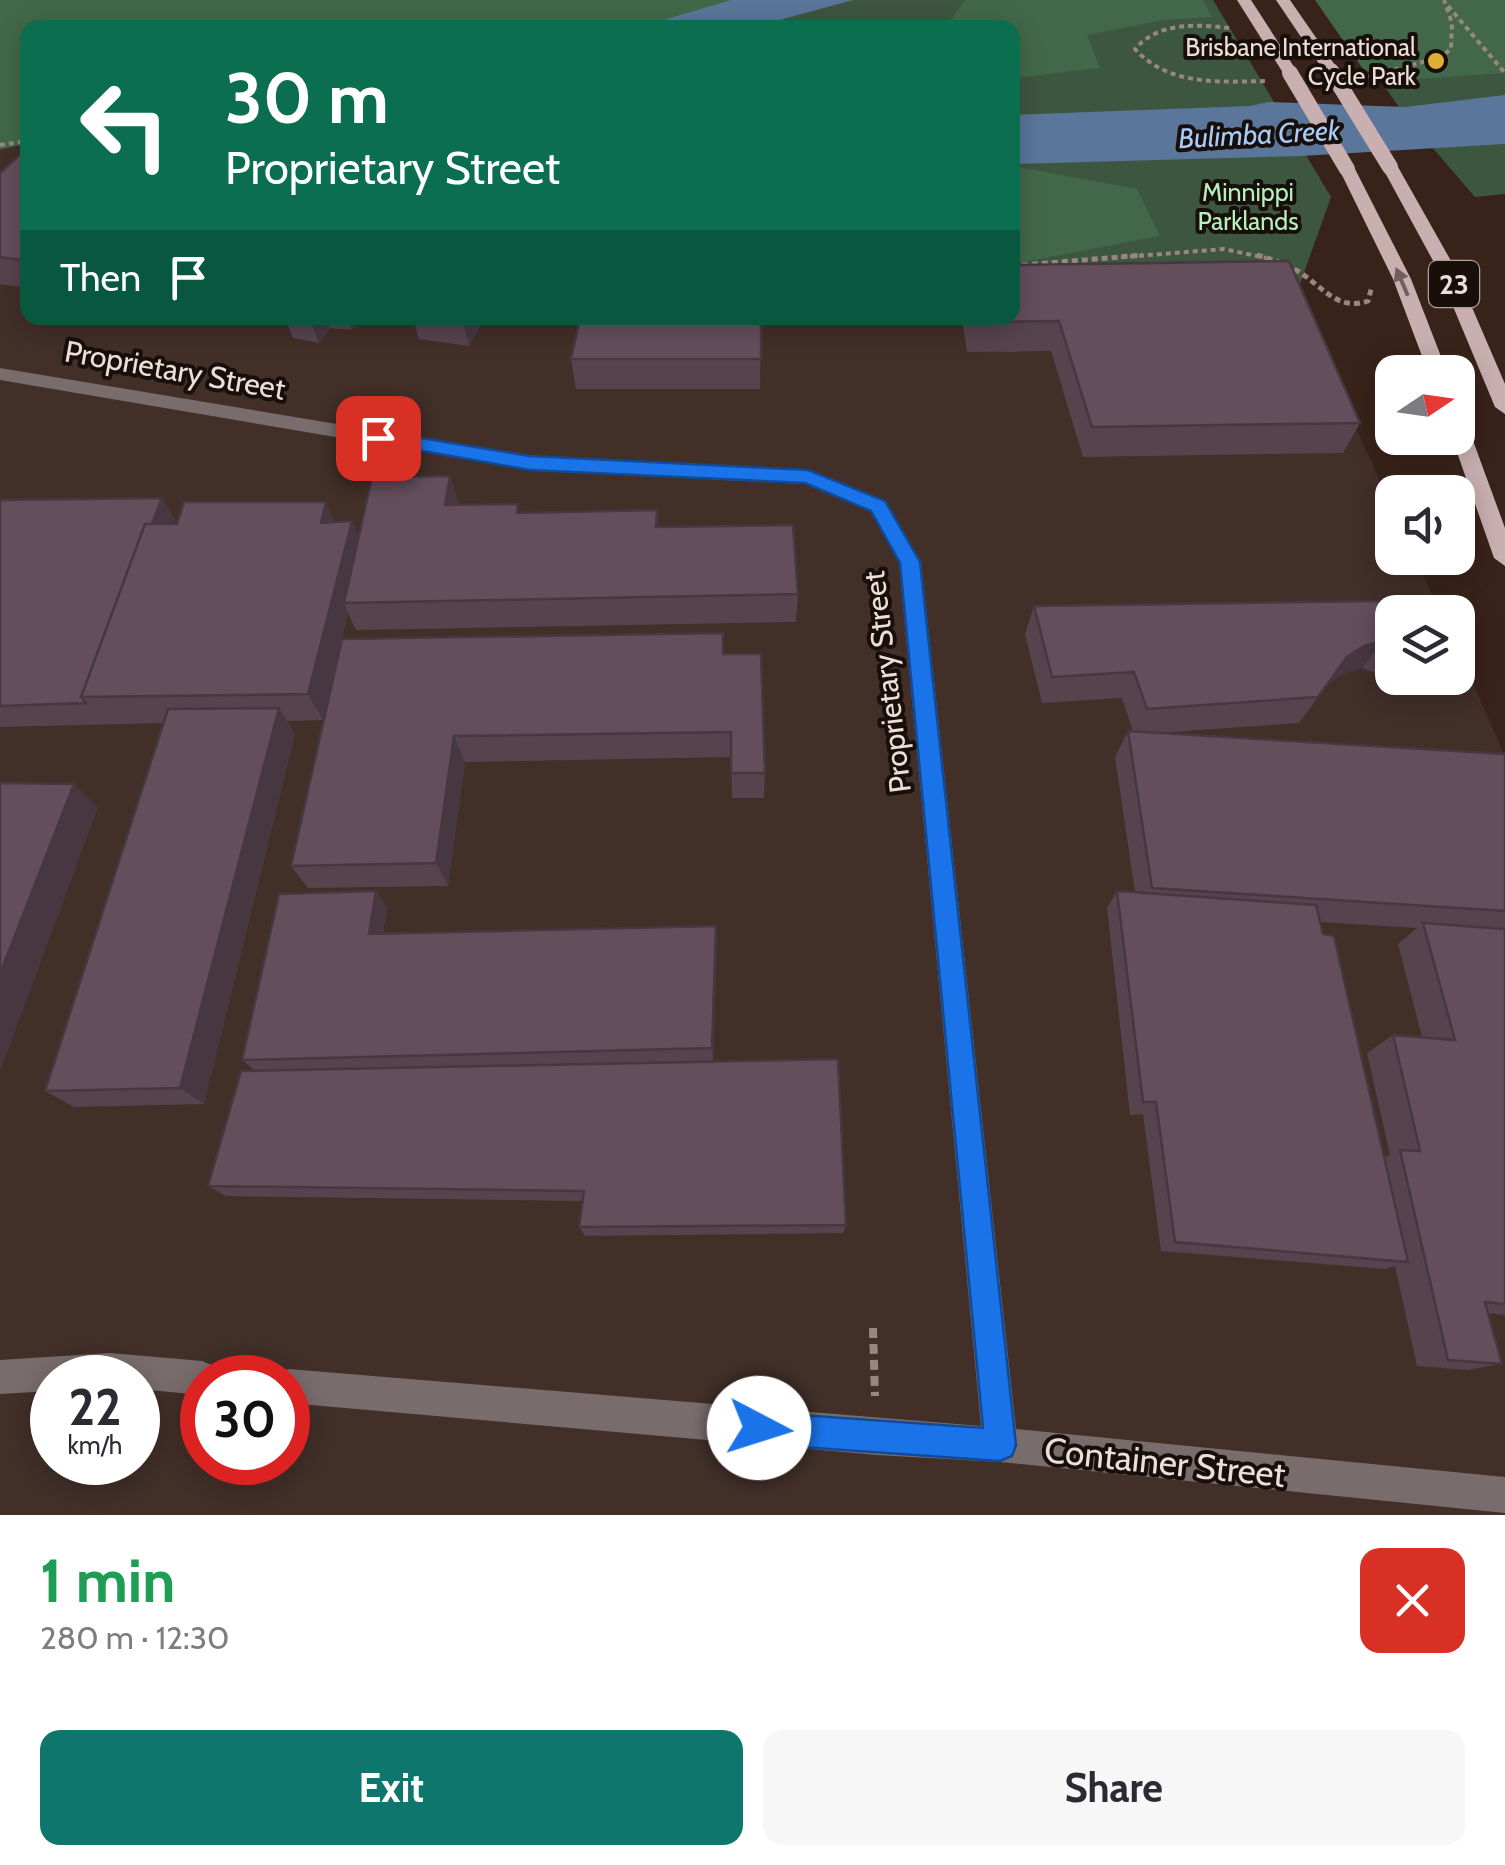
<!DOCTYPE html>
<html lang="en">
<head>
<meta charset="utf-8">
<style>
	body { margin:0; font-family:Cabin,sans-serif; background:#f7f7f7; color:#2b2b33; height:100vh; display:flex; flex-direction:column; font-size:38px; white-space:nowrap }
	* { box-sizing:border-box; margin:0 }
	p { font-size:32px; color:#7c7c81 }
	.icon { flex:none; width:55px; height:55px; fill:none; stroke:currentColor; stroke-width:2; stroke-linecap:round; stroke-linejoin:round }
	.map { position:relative; height:1515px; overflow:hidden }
	.side { display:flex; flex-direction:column; background:#fff; flex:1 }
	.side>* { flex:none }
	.banner { position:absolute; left:20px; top:20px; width:1000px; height:305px; border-radius:20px; box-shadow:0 5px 25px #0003; background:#0b6e4f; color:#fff; overflow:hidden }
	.needle { width:65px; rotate:77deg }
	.controls { position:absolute; left:1375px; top:355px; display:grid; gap:20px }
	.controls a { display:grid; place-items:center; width:100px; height:100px; border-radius:20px; background:#fff; box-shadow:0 5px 25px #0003; font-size:50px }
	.speed { position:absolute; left:30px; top:1355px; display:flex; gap:20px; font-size:50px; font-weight:700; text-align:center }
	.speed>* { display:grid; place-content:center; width:130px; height:130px; border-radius:50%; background:#fff; box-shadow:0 5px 25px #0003; line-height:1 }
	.speed small { font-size:25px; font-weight:400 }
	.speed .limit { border:15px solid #d22; background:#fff; color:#111 }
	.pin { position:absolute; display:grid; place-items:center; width:85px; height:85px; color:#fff; margin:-42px; border-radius:20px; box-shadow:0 5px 15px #0006 }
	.me { position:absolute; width:110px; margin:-55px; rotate:95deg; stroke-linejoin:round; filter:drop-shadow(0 0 8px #0008) }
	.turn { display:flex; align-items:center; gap:35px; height:210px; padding:0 40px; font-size:45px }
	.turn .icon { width:130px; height:130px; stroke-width:2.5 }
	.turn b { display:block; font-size:70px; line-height:85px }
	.then { display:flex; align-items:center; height:95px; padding:0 40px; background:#0003; gap:20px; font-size:38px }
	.round { display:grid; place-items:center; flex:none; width:105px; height:105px; border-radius:20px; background:#f7f7f7 }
	.overview { display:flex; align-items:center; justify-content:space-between; height:170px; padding:0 40px }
	h1 { font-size:60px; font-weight:700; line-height:75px; color:#1e9e55 }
	.action { display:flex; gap:20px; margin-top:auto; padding:20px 40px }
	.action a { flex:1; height:115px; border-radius:20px; background:#0f766e; color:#fff; font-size:40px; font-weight:700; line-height:115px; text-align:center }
	.action a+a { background:#f7f7f7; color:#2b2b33 }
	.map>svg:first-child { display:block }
	.industrial { fill:#412f28; fill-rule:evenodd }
	.green { fill:#3d5640 }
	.forest { fill:#436849 }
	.water { fill:#5a769a }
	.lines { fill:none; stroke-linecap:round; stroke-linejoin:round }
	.path-far2 { stroke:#98867f; stroke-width:4; stroke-dasharray:5 4; stroke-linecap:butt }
	.path-far1 { stroke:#98867f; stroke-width:5; stroke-dasharray:6 4; stroke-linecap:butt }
	.path { stroke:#98867f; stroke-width:8; stroke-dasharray:10 6; stroke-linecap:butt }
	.minor { fill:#796c6c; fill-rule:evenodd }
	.major { fill:#c9afaf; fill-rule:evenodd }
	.major-bridge { stroke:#c9afaf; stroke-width:16 }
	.wall { fill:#56434e; fill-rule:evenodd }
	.shaded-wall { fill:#463740 }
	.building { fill:#644e5b; stroke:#463740; stroke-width:2.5 }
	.oneway { fill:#705f5d }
	.route { fill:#1a73e8; stroke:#114b97; stroke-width:2.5 }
	.poi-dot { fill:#deb133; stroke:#180f0b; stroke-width:4 }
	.labels { text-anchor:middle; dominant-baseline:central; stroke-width:8; stroke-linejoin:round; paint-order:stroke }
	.far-poi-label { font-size:25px; fill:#edded8; stroke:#180f0b; text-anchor:end }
	.far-park-label { font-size:25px; fill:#b4f1bd; stroke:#180f0b }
	.far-water-label { font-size:28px; font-style:italic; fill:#a8ccfa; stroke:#180f0b }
	.shield { fill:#180f0b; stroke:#ada09a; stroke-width:2.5 }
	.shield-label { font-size:28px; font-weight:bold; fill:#edded8 }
	.street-label { font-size:30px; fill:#edded8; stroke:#180f0b }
	.near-street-label { font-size:35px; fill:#edded8; stroke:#180f0b }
</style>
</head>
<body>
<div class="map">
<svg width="1505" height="1515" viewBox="0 0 1505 1515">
	<rect width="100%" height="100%" fill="#38231a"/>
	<path class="industrial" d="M 27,144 L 28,318 L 1012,318 L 1296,295 L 1392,508 L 1392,558 L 1415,558 L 1440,612 L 1392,612 L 1392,678 L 1458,678 L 1458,650 L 1505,756 L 1505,1515 L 0,1515 L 0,150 ZM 52,1378 L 138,1378 L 138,1462 L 52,1462 ZM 202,1378 L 288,1378 L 288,1462 L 202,1462 Z"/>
	<path class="green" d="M 0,0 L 1213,0 L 1331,197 L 1296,295 L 1013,276 L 1012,28 L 28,28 L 27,144 L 0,150 Z
		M 1323,0 L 1505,0 L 1505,122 L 1414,128 Z
		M 1505,144 L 1505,194 L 1475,197 L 1431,146 Z"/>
	<path class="forest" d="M 0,0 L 731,0 L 642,28 L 28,28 L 27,143 L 0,149 Z
		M 965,0 L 1203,0 L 1212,17 L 1163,20 L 1087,35 L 1100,68 L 1013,78 L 1012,28 L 913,27 L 952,19 Z
		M 1315,0 L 1505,0 L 1505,73 L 1387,81 L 1363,69 Z
		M 1013,166 L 1137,189 L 1160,236 L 1013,264 Z"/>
	<path class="water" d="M 731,0 L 853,0 L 754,27 L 640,27 Z
		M 1505,95 L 1505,144 L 1301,156 L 1013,164 L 1012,115 L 1250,106 L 1268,102 L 1405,107 Z"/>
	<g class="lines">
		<path class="path-far2" d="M 1448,6 L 1505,73
			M 1229,28 C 1197,24 1158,22 1135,49 C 1168,86 1220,82 1266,81
			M 1368,77 L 1441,57 L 1451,49 L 1452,23 L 1444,0
			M 0,145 L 28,141
			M 1112,258 L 1224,249 L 1266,258"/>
		<path class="path-far1" d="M 1257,255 C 1270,259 1284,263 1296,270 C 1321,284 1336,312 1368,301 L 1372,286
			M 1012,266 L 1143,255"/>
		<path class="path" d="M 873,1328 L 875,1396"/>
		<path class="minor" d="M 0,368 L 530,456 L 807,470 L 886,501 L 921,562 L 1016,1429 L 1505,1477 L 1505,1513 L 1000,1462 L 877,1455 L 288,1403 L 288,1378 L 274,1378 L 288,1369 L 981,1426 L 899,562 L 870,511 L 805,484 L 530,470 L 0,380 Z
			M 110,1353 L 202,1361 L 214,1366 L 219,1378 L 202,1378 L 202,1395 L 138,1389 L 138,1378 L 52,1378 L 52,1391 L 0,1394 L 0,1360 Z"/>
		<path class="major" d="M 1237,0 L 1251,0 L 1298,73 L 1295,76 L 1285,76 Z
			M 1276,0 L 1290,0 L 1339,71 L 1336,74 L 1326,74 Z
			M 1390,162 L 1398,167 L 1455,268 L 1505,384 L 1505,414 L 1495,407 L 1437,268 L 1382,167 Z
			M 1347,164 L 1355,169 L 1411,279 L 1447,372 L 1428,372 L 1393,279 L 1339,169 Z
			M 1458,420 L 1468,427 L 1505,528 L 1505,566 L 1494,558 L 1452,438 L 1458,438 Z"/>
		<path class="major-bridge" d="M 1331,71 L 1390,167
			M 1290,73 L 1347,169"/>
	</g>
	<path class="wall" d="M 28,147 L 28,288 L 0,284 L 0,173 Z
		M 1012,265 L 1360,423 L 1343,453 L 1083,457 L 1051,351 L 967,352 L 962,318 L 1012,318 Z
		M 285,318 L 360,318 L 351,330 L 330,328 L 319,343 L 293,338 Z
		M 389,318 L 485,318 L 469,346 L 419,339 L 414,321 Z
		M 761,318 L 760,389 L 576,389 L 571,359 Z
		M 450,476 L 459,505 L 520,512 L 657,510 L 658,527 L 798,594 L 796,622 L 356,630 L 348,613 L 342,639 L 723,654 L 765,773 L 764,798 L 732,798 L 731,757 L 465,762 L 448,886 L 308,888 L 291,866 L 341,643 L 323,720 L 287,721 L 295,734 L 204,1104 L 74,1107 L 45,1091 L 164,723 L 0,727 L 0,500 L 162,498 L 175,520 L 174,524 L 334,522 L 358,537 Z
		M 1034,606 L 1392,612 L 1392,678 L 1428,678 L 1406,694 L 1383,676 L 1362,668 L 1344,673 L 1328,684 L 1299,723 L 1157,733 L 1505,754 L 1505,1315 L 1488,1313 L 1502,1364 L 1467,1370 L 1417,1366 L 1395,1266 L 1385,1269 L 1161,1251 L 1143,1114 L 1130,1115 L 1107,908 L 1117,891 L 1135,892 L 1115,757 L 1128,731 L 1133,731 L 1122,698 L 1042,703 L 1025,634 ZM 1320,922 L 1417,928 L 1398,944 L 1422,1037 L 1393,1035 L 1367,1053 L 1390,1155 L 1384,1158 Z
		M 376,891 L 387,908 L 383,934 L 717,943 L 713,1061 L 846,1225 L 843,1233 L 585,1236 L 579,1227 L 583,1201 L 226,1196 L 208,1186 L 255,1071 L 242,1060 Z"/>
	<path class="shaded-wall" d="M 309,318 L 326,318 L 330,328 L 319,343 Z
		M 347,318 L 360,318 L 351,330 Z
		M 462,318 L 485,318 L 469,346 Z
		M 450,476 L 459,505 L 445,505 Z
		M 162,498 L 175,520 L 112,697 L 88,697 Z
		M 326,502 L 338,531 L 321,523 Z
		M 352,521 L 364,550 L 344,603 L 348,613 L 323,720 L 308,694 Z
		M 1383,641 L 1362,668 L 1344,673 L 1328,684 L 1299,723 L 1347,657 L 1364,646 Z
		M 1419,678 L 1428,678 L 1406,694 Z
		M 279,708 L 295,734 L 204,1104 L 180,1088 Z
		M 454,736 L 465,762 L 448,886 L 436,863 Z
		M 74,784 L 98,808 L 0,1072 L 0,974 Z
		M 376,891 L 387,908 L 380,950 L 369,934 Z
		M 716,926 L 717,943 L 713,1061 L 712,1048 Z"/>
	<path class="building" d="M 28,147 L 28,261 L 0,257 L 0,173 Z
		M 1289,261 L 1360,423 L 1092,427 L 1059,321 L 973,322 L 972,318 L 1012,318 L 1012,265 Z
		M 580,318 L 761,318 L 761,359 L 571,359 Z
		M 450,476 L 445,505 L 518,504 L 517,513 L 657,510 L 656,527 L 793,525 L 798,594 L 344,603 L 372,477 Z
		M 162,498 L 152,524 L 145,524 L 81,697 L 86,703 L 0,706 L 0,500 Z
		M 184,502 L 326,502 L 321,523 L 352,521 L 308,694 L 81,697 L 145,524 L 177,524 Z
		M 1443,600 L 1449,612 L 1392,612 L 1392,645 L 1383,641 L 1364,646 L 1347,657 L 1318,697 L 1147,709 L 1134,672 L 1052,677 L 1034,606 Z
		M 1458,629 L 1464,642 L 1458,646 Z
		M 723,633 L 723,654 L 761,654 L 765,773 L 731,773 L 731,732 L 454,736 L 436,863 L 291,866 L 342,639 Z
		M 279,708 L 180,1088 L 45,1091 L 168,709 Z
		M 1128,731 L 1505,754 L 1505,911 L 1152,888 Z
		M 0,783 L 74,784 L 0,974 Z
		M 376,891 L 369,934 L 716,926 L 712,1048 L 242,1060 L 279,894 Z
		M 1117,891 L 1316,905 L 1323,934 L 1334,936 L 1408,1262 L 1175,1242 L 1156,1102 L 1143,1102 Z
		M 1423,923 L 1505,929 L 1505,1304 L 1485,1302 L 1502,1364 L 1448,1360 L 1400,1150 L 1420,1151 L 1393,1035 L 1455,1040 Z
		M 838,1059 L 846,1225 L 579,1227 L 584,1191 L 208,1186 L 241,1071 Z"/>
	<defs><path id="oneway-solid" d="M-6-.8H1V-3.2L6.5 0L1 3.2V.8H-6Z" transform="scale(2.5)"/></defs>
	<use class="oneway" href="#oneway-solid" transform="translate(1402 282) rotate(-113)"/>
	<path class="route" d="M 378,431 L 530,456 L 808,470 L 885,501 L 920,562 L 1016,1445 L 1012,1456 L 1000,1461 L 759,1444 L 748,1439 L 743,1428 L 748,1417 L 759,1412 L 983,1428 L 900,563 L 871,511 L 805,483 L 530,470 L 372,442 L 369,438 Z"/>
	<circle class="poi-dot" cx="1436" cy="61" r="10"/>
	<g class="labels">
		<g class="far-poi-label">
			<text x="1416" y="47">Brisbane International<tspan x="1416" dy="29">Cycle Park</tspan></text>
		</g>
		<g class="far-park-label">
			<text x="1248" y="192">Minnippi<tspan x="1248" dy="29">Parklands</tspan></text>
		</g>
		<g class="far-water-label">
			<text transform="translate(1259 134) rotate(-3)">Bulimba Creek</text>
		</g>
		<rect class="shield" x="1429" y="261" width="50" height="46" rx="8"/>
		<g class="shield-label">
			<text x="1454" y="284">23</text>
		</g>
		<g class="street-label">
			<text transform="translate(175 370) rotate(10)">Proprietary Street</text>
			<text transform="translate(887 682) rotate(-97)">Proprietary Street</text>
		</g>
		<g class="near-street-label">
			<text transform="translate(1165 1462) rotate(6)">Container Street</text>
		</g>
	</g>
</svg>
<div class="controls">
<a><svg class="needle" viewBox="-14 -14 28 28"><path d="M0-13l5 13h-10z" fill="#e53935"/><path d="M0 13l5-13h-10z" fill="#7c7c81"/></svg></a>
<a><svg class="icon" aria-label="sound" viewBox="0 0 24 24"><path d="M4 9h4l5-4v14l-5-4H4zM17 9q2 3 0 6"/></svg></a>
<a><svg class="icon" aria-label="layers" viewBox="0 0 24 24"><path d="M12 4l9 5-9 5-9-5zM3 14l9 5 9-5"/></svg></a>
</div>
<div class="speed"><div>22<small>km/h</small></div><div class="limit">30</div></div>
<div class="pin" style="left:378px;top:438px;background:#d93025"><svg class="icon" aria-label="arrive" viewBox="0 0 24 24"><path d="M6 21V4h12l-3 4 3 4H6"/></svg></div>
<svg class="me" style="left:759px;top:1428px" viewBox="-20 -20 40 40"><circle r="19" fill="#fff"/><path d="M0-13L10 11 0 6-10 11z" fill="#1a73e8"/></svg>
<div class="banner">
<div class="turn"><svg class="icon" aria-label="left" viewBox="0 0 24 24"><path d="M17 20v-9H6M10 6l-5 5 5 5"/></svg><div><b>30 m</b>Proprietary Street</div></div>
<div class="then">Then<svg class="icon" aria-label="arrive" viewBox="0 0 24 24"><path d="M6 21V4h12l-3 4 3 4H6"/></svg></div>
</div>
</div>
<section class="side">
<div class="overview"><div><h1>1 min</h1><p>280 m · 12:30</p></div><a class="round" style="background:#d93025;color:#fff"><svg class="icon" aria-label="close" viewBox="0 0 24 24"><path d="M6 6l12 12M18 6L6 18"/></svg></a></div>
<div class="action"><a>Exit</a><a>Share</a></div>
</section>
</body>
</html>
